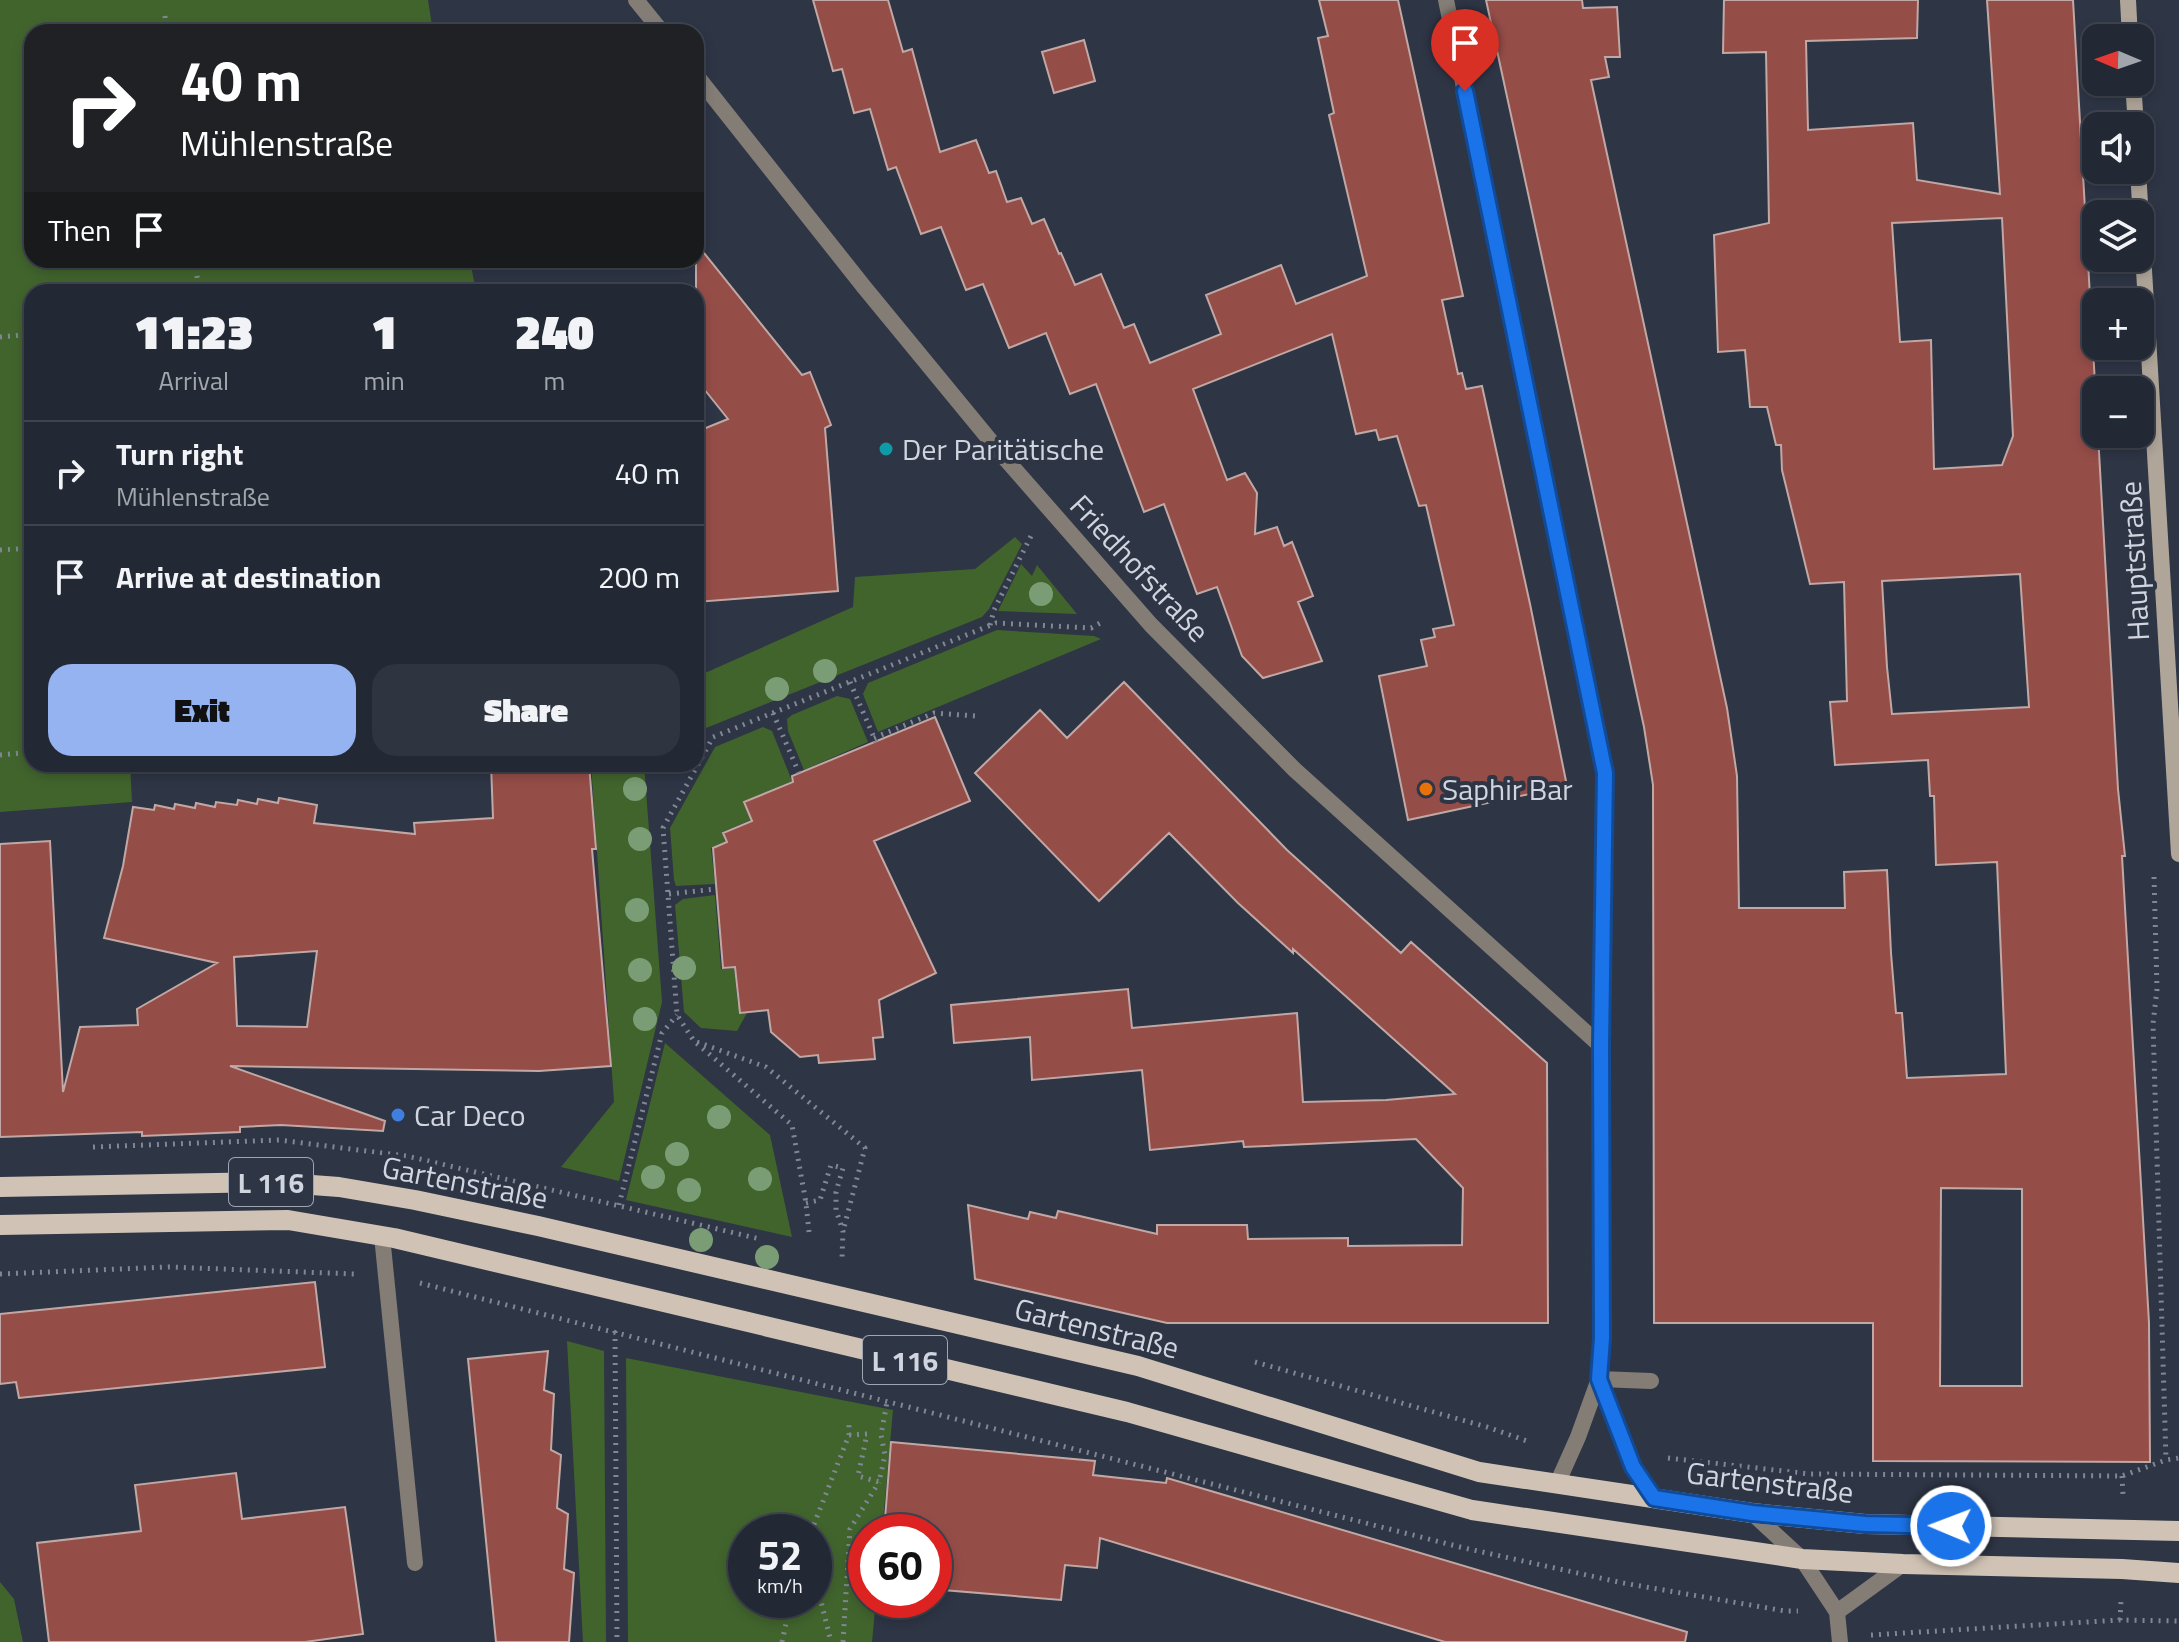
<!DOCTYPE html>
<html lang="en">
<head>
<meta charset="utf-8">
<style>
	body { margin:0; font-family:"Titillium Web",sans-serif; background:#2e3440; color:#f1f3f6; height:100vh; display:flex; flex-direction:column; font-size:30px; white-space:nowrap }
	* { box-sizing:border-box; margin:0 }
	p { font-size:26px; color:#a2a6ac }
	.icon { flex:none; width:44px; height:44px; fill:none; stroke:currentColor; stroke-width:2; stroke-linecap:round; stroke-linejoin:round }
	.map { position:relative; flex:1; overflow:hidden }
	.sheet { position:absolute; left:24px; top:284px; width:680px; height:488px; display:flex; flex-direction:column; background:#222834; border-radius:24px; box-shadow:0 4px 12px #0003,0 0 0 2px #3f444f }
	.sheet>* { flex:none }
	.top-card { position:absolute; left:24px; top:24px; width:680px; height:244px; border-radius:24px; box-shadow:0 4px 12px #0003,0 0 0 2px #3f444f; background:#202124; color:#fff; overflow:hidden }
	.needle { width:52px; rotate:272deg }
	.controls { position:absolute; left:2082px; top:24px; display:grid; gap:16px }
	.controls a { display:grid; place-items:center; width:72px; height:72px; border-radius:16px; background:#222834; box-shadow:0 4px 12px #0003,0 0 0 2px #3f444f; font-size:40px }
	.speed { position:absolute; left:728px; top:1514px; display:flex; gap:16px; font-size:40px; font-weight:700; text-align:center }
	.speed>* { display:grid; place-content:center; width:104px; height:104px; border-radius:50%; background:#222834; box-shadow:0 4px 12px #0003,0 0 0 2px #3f444f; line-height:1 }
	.speed small { font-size:20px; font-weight:400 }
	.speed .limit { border:12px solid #d22; background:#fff; color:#111 }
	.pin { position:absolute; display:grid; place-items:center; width:68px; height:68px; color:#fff; margin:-82px -34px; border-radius:50% 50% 50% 0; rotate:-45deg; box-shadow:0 0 8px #0007 }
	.pin .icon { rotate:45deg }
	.me { position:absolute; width:88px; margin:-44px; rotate:271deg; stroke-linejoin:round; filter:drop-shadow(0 0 6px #0008) }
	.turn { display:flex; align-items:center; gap:28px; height:168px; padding:0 24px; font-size:36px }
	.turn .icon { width:104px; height:104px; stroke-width:2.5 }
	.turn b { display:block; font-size:56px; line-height:68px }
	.then { display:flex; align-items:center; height:76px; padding:0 24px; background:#0003; gap:16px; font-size:30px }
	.eta { display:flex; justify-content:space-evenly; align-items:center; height:136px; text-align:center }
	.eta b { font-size:48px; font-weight:800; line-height:56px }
	.primary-button { display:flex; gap:16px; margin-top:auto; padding:16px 24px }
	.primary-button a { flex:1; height:92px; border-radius:24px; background:#95b2f1; color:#111; font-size:32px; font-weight:800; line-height:92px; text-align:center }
	.primary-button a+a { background:#2e3440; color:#f1f3f6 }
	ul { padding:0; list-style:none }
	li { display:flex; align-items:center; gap:24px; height:104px; padding:0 24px; border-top:2px solid #3f444f }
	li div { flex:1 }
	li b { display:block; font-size:30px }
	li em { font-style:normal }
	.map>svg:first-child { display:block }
	.green { fill:#41642d; fill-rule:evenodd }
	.building { fill:#954d48; stroke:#c1a8a5; stroke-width:2; fill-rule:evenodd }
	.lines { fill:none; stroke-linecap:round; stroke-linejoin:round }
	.path { stroke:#818794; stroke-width:5; stroke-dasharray:2 6; stroke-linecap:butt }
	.lane { stroke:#837d76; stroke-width:16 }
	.street { stroke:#837d76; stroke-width:16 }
	.secondary { stroke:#afa599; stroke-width:16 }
	.primary { stroke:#d0c3b5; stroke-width:20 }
	.tree { fill:#7a9d75 }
	.route-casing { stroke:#114b97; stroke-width:20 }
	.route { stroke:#1a73e8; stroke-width:14 }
	.culture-dot { fill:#0f9aa8; stroke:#2e3545; stroke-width:3 }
	.food-dot { fill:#e8710a; stroke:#2e3545; stroke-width:3 }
	.shop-dot { fill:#3f7fe0; stroke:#2e3545; stroke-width:3 }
	.labels { text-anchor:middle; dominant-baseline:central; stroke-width:8; stroke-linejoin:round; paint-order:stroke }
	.shield { fill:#2e3545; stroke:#9fa5b1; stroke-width:2 }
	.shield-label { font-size:28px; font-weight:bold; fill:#d0d5df }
	.poi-label { font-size:30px; fill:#d0d5df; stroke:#2e3545; text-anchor:start }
	.street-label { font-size:30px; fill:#d0d5df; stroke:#2e3545 }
</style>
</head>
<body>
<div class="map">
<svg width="2179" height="1642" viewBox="0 0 2179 1642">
	<rect width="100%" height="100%" fill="#2e3545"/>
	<path class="green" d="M 0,0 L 428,0 L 433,32 L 32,32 L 32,260 L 470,260 L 476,292 L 32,292 L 32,764 L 130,764 L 132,802 L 0,812 Z
		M 1015,537 L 1022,544 L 989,609 L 982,617 L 696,732 L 696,677 L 853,607 L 855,577 L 975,569 Z
		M 1021,564 L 1032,576 L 1037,565 L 1077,614 L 998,611 Z
		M 997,630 L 1094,636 L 1101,639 L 878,732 L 863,694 L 868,683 Z
		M 837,696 L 850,699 L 868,742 L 804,770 L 788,731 L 787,719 L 792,715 Z
		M 763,727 L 772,731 L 792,781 L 743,802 L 751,820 L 722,832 L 725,842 L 711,848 L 715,884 L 676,886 L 674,880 L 670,828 L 715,747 Z
		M 591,764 L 644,764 L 662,1002 L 619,1181 L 561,1167 L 614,1102 Z
		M 715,895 L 721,969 L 734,968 L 738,1005 L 747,1013 L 737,1031 L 701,1028 L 684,1012 L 675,905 L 683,899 Z
		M 665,1043 L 770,1135 L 792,1237 L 626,1200 Z
		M 567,1341 L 604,1351 L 606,1642 L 583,1642 Z
		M 626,1358 L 893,1410 L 882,1532 L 866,1532 L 866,1600 L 876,1600 L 872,1642 L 628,1642 ZM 746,1532 L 814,1532 L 814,1600 L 746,1600 Z
		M 0,1582 L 14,1599 L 23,1642 L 0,1642 Z"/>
	<path class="building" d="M 813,0 L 888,0 L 903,52 L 912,49 L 940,152 L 976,140 L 989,173 L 996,171 L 1007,202 L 1021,198 L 1032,224 L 1044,219 L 1059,254 L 1061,253 L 1075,285 L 1101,274 L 1124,328 L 1134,324 L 1150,363 L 1221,334 L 1206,295 L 1281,265 L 1296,304 L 1367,276 L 1329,115 L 1334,113 L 1318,38 L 1328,36 L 1319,0 L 1398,0 L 1463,296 L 1442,300 L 1458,374 L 1462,373 L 1466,389 L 1482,386 L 1530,604 L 1567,786 L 1408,820 L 1379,676 L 1427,666 L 1421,640 L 1435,637 L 1433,629 L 1454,625 L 1426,505 L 1419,506 L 1397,436 L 1379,440 L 1376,430 L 1356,434 L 1332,334 L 1193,389 L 1227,480 L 1245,473 L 1257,493 L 1255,534 L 1277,527 L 1284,546 L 1292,542 L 1313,596 L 1298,602 L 1322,661 L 1263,678 L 1242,656 L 1217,587 L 1197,594 L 1164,504 L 1144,512 L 1096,384 L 1070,394 L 1046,333 L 1009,348 L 983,284 L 966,290 L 941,227 L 921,234 L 896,167 L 888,170 L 870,109 L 854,113 L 842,69 L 833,71 Z
		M 1486,0 L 1582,0 L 1583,8 L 1617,7 L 1620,57 L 1605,57 L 1609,77 L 1591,80 L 1727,708 L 1737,776 L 1739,908 L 1845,908 L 1844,872 L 1887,870 L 1891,953 L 1896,1013 L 1902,1013 L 1907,1078 L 2006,1074 L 1997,862 L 1936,865 L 1934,796 L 1930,796 L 1928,760 L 1835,765 L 1830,702 L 1847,701 L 1844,582 L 1810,584 L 1782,470 L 1781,445 L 1776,445 L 1767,407 L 1750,407 L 1745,350 L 1718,352 L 1714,235 L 1769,223 L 1766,52 L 1723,53 L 1724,0 L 1918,0 L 1917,38 L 1806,41 L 1808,130 L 1913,123 L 1917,180 L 2000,194 L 1987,0 L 2073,0 L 2096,401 L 2096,434 L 2098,434 L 2118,789 L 2125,856 L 2122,856 L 2149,1323 L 2150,1462 L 1873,1461 L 1873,1323 L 1654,1323 L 1653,785 L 1644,727 ZM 2002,218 L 2013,436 L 2002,465 L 1934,469 L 1931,340 L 1900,342 L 1892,223 ZM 2020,574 L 2029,707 L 1892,714 L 1887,667 L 1882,581 ZM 1941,1188 L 2022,1189 L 2022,1386 L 1940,1386 Z
		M 1084,40 L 1095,81 L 1054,93 L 1042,52 Z
		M 696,243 L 802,375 L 810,372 L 831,425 L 825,428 L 838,591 L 696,602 L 696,432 L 728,419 L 696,379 Z
		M 1124,682 L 1287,850 L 1401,953 L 1411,942 L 1547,1063 L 1548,1323 L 1167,1323 L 975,1279 L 968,1205 L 1028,1219 L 1030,1212 L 1056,1218 L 1058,1211 L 1157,1234 L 1157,1225 L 1247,1225 L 1248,1239 L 1348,1238 L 1348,1246 L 1462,1245 L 1463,1188 L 1416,1139 L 1244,1147 L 1243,1141 L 1150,1150 L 1142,1070 L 1032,1080 L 1030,1037 L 954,1043 L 951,1005 L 1128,989 L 1132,1028 L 1297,1013 L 1303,1102 L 1386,1100 L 1455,1094 L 1293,949 L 1293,953 L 1238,903 L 1169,833 L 1099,901 L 975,773 L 1040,710 L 1067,738 Z
		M 935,717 L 970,801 L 874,841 L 936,973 L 879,1000 L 883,1037 L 873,1038 L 875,1059 L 819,1063 L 818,1055 L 800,1057 L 771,1032 L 768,1010 L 740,1013 L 735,967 L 723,968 L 713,848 L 727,842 L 723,833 L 752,821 L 744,802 L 793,782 L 792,776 Z
		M 491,764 L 589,764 L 596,849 L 592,849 L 611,1066 L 539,1071 L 230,1066 L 385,1121 L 383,1131 L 281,1125 L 240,1127 L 240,1132 L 142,1136 L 142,1132 L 0,1137 L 0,844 L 50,841 L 63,1092 L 80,1027 L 138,1025 L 137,1009 L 217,963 L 104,938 L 123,866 L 133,807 L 154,810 L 155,805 L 174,809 L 175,804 L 195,808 L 196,803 L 215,807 L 216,802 L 237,805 L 238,800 L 257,804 L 258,799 L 278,803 L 279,798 L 317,805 L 314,823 L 415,834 L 414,823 L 493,818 ZM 317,951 L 307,1027 L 237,1026 L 234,957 Z
		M 315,1282 L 325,1367 L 19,1398 L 16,1382 L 0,1384 L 0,1314 Z
		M 548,1351 L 544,1390 L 554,1394 L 551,1450 L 561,1455 L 557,1508 L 568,1514 L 564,1569 L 574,1573 L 569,1642 L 496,1642 L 468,1359 Z
		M 891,1442 L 1095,1461 L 1093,1475 L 1166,1483 L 1167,1478 L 1687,1632 L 1685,1642 L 1445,1642 L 1100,1538 L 1097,1568 L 1065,1565 L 1061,1600 L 943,1590 L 944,1567 L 934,1566 L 934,1532 L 884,1532 Z
		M 236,1473 L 242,1519 L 345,1507 L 363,1634 L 305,1642 L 49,1642 L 37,1543 L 141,1531 L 135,1485 Z"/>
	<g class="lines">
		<path class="path" d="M 165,16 L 167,32
			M 195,260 L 199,292
			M 0,337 L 32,334
			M 0,550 L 32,548
			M 990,625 L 994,610 L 1031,536
			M 850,682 L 876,742
			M 773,713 L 799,773
			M 874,738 L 934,713 L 976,716
			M 0,755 L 32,752
			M 2154,877 L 2157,989 L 2153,1024 L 2166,1460
			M 669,894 L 716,889
			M 697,1042 L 766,1067 L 865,1148 L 843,1231
			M 93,1147 L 279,1140 L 407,1156 L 760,1239
			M 806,1203 L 820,1200 L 831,1165 L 843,1168 L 836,1192 L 836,1210 L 843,1231 L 842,1258
			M 619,1205 L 662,1033 L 677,1015
			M 809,1232 L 806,1203 L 792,1125 L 694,1041 L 677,1015 L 663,828 L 713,737 L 996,623 L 1091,628 L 1104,621
			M 0,1274 L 168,1267 L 355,1274
			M 420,1283 L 1464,1548 L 1623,1583 L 1785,1611 L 1798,1611
			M 615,1331 L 617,1642
			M 1255,1362 L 1487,1427 L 1530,1442
			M 849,1435 L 867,1434 L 858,1476 L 879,1482 L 885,1455 L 881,1435 L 887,1402
			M 1668,1458 L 1810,1474 L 2122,1476 L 2166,1460 L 2179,1458
			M 2122,1476 L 2123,1495
			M 811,1532 L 849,1435 L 849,1421
			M 814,1581 L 818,1589 L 831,1642
			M 2120,1620 L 2121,1601
			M 1871,1635 L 2120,1620 L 2178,1621 L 2179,1624
			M 782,1642 L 791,1600
			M 843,1642 L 850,1529 L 879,1482"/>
		<path class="lane" d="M 382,1236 L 415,1563
			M 1599,1379 L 1651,1381"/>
		<path class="street" d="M 636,0 L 662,32
			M 1446,0 L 1605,773 L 1601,1046 L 1602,1338 L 1599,1379 L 1578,1437 L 1557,1484
			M 696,75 L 864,287 L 1003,456 L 1151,625 L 1295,770 L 1601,1046
			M 1599,1379 L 1633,1467 L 1654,1498
			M 1752,1513 L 1802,1559 L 1837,1612 L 1840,1642
			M 1837,1612 L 1903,1564"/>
		<path class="secondary" d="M 2128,0 L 2130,38
			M 2133,82 L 2136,126
			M 2138,170 L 2179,854"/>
		<path class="primary" d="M 0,1187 L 272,1182 L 339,1187 L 415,1200 L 538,1226 L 1138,1366 L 1479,1472 L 1752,1513 L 1865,1524 L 2179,1531
			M 0,1225 L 288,1220 L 394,1238 L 1127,1412 L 1472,1510 L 1802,1559 L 1903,1564 L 2122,1569 L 2179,1573"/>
	</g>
	<g class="tree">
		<circle cx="1041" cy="594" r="12"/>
		<circle cx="825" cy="671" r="12"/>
		<circle cx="777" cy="689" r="12"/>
		<circle cx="635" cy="789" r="12"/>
		<circle cx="640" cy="839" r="12"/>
		<circle cx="637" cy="910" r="12"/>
		<circle cx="684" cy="968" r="12"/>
		<circle cx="640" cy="970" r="12"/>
		<circle cx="645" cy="1019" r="12"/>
		<circle cx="719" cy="1117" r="12"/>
		<circle cx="677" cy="1154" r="12"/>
		<circle cx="653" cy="1177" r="12"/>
		<circle cx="760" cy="1179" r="12"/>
		<circle cx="689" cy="1190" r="12"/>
		<circle cx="701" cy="1240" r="12"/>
		<circle cx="767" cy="1257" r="12"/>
	</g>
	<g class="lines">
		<defs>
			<path id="route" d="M 1465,91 L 1605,773 L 1601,1046 L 1602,1338 L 1599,1379 L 1633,1467 L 1654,1498 L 1752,1513 L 1865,1524 L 1951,1526"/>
		</defs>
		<use href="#route" class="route-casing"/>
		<use href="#route" class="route"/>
	</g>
	<circle class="culture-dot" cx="886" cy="449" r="8"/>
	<circle class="food-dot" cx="1426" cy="789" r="8"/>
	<circle class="shop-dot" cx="398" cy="1115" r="8"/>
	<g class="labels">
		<g class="shield">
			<rect x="229" y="1158" width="84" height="48" rx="6"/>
			<rect x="863" y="1336" width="84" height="48" rx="6"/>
		</g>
		<g class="shield-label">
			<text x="271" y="1182">L 116</text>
			<text x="905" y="1360">L 116</text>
		</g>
		<g class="poi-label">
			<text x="902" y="449">Der Paritätische</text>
			<text x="1442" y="789">Saphir Bar</text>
			<text x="414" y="1115">Car Deco</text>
		</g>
		<g class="street-label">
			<text transform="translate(2134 561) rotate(-93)">Hauptstraße</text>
			<text transform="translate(1140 568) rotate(47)">Friedhofstraße</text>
			<text transform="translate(465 1182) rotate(11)">Gartenstraße</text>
			<text transform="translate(1097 1328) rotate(14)">Gartenstraße</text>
			<text transform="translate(1770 1482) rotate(7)">Gartenstraße</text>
		</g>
	</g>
</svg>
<div class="controls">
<a><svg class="needle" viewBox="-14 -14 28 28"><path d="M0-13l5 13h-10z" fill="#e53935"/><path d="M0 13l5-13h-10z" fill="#a2a6ac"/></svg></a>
<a><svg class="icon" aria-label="sound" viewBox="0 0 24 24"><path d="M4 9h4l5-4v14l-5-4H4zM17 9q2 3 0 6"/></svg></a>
<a><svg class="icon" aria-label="layers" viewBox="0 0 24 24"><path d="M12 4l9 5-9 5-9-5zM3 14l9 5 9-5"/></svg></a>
<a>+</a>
<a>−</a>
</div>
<div class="speed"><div>52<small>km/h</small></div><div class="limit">60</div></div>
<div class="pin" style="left:1465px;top:91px;background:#d93025"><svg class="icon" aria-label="arrive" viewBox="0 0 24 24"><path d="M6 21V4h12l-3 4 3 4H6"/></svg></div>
<svg class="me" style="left:1951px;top:1526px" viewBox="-20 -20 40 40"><circle r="17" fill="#1a73e8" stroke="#fff" stroke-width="3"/><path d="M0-11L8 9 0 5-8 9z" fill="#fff"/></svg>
<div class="top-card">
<div class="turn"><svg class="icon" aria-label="right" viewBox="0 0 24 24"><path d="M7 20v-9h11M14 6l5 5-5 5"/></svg><div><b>40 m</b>Mühlenstraße</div></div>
<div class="then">Then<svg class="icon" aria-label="arrive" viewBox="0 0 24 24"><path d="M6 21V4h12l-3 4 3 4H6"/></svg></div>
</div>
<section class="sheet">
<div class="eta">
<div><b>11:23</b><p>Arrival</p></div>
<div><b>1</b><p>min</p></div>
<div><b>240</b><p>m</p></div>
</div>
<ul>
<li><svg class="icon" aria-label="right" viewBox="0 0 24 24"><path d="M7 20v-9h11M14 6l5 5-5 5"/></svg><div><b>Turn right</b><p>Mühlenstraße</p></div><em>40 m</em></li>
<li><svg class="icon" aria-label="arrive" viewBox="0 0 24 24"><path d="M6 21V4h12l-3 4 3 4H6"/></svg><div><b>Arrive at destination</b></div><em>200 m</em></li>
</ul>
<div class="primary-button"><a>Exit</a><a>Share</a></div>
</section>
</div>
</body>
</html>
